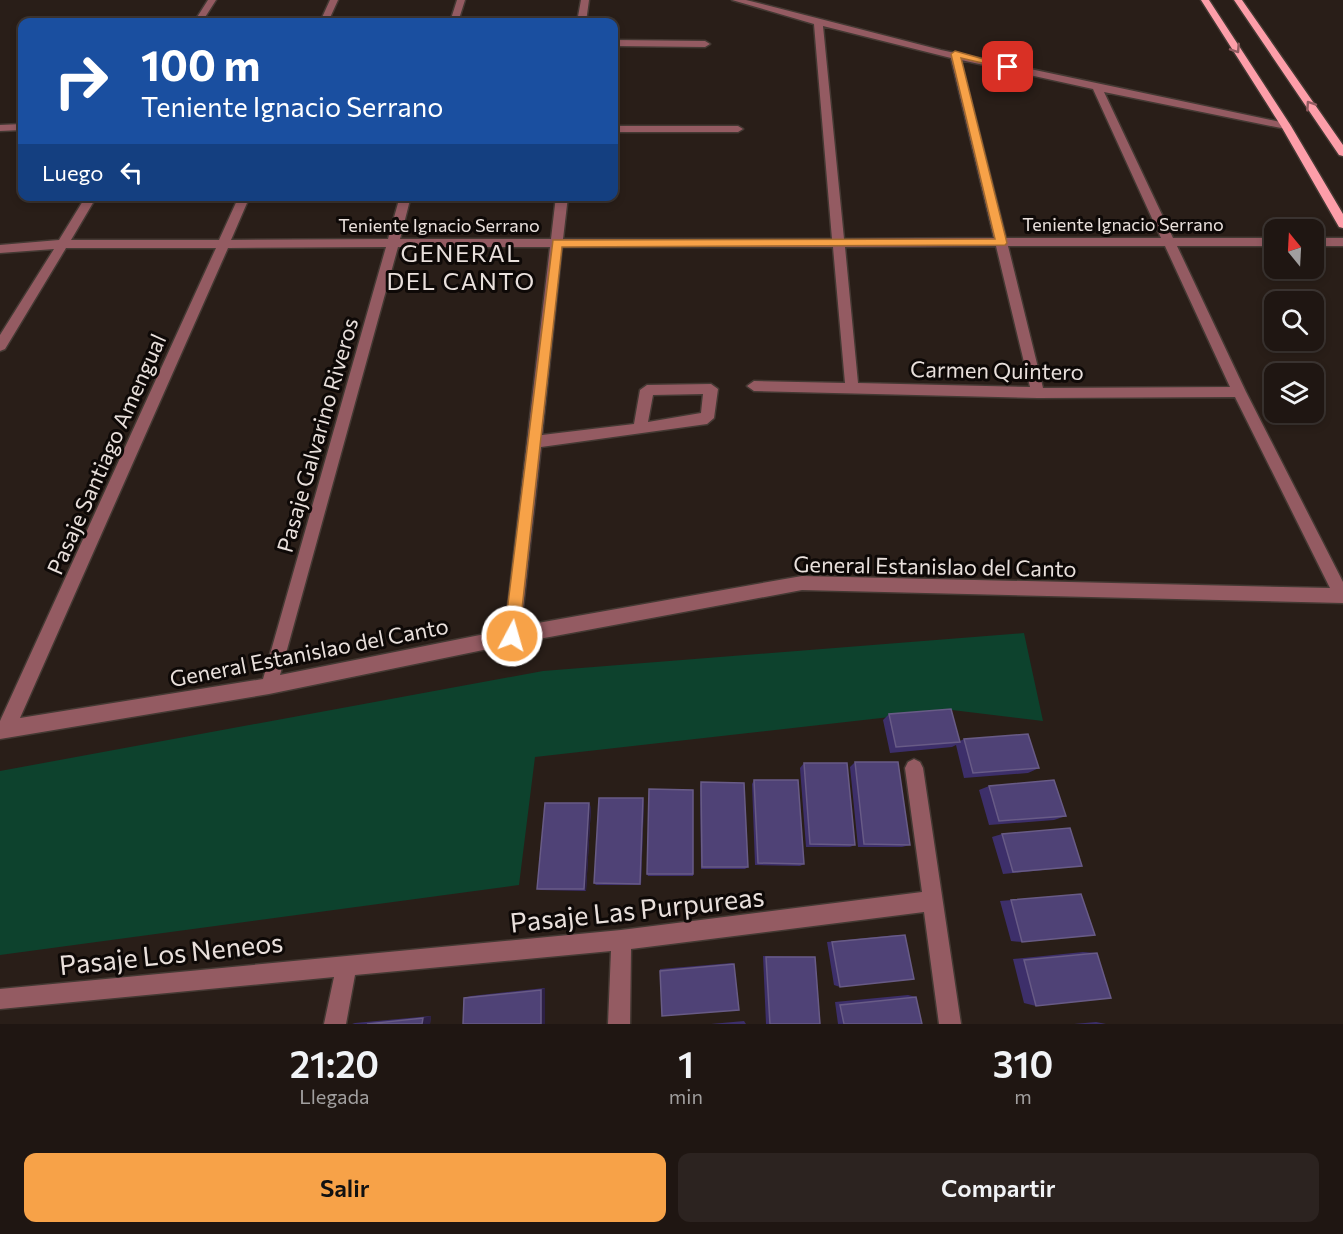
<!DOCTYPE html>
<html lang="es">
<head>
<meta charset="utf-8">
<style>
	body { margin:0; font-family:Commissioner,sans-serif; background:#2c2320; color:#f1f3f6; height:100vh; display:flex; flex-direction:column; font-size:22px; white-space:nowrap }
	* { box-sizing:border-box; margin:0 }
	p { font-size:20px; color:#a19f9f }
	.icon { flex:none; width:33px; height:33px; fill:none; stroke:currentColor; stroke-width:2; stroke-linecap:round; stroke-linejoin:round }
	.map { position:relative; height:1024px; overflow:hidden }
	.side { display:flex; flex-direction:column; background:#1f1612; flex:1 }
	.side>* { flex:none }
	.guide { position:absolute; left:18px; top:18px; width:600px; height:183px; border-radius:12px; box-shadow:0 3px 9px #0003,0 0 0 2px #3c3532; background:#1a4fa0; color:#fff; overflow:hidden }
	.needle { width:39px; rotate:342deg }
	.fabs { position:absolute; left:1264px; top:219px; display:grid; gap:12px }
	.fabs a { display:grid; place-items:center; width:60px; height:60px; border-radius:12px; background:#1f1612; box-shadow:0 3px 9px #0003,0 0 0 2px #3c3532; font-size:30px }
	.pin { position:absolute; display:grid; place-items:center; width:51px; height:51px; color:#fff; margin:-26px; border-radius:12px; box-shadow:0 3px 9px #0006 }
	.me { position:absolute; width:66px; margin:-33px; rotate:6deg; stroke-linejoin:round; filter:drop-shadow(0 0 4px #0008) }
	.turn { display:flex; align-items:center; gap:21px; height:126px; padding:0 24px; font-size:27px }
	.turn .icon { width:78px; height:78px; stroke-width:2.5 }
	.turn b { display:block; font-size:42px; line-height:51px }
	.then { display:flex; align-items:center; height:57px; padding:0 24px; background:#0003; gap:12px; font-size:22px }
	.eta { display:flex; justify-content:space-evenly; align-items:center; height:102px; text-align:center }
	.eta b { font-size:36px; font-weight:600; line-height:42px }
	.cta { display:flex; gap:12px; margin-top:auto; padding:12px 24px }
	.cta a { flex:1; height:69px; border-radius:12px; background:#f7a248; color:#111; font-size:24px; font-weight:600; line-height:69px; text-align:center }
	.cta a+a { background:#2c2320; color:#f1f3f6 }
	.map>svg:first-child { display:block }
	.green { fill:#0d422d }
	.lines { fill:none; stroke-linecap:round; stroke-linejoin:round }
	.minor-casing { stroke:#443933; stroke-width:3 }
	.major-casing { stroke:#443933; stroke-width:3 }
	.minor { fill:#945b62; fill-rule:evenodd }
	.major { fill:#fd9ea9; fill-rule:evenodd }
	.wall { fill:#3d2f6a }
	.shaded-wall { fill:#2d2044 }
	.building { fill:#4f4276; stroke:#685b86; stroke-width:1.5 }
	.oneway { stroke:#915b60 }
	.route { fill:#f7a248; stroke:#a1692f; stroke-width:1.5 }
	.labels { text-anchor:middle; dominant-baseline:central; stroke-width:6; stroke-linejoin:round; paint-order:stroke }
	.far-street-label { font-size:18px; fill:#e9e0dc; stroke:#0e0907 }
	.street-label { font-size:22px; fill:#e9e0dc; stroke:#0e0907 }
	.neighbourhood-label { font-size:24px; letter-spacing:1.5px; fill:#e9e0dc; stroke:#0e0907 }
	.near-street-label { font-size:27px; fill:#e9e0dc; stroke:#0e0907 }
</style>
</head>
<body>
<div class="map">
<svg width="1343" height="1024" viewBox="0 0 1343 1024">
	<rect width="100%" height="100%" fill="#291e18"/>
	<path class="green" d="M 1024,633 L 1043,721 L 952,710 L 535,757 L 519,885 L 0,955 L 0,771 L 543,671 Z"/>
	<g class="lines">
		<defs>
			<path id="minor" d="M 208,0 L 216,0 L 202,22 L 194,22 Z
				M 330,0 L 338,0 L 328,22 L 320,22 Z
				M 457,0 L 465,0 L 458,22 L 450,22 Z
				M 581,0 L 589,0 L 586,22 L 577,22 Z
				M 732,0 L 746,0 L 941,50 L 1290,124 L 1290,128 L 1286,129 L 1104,92 L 1173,238 L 1275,238 L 1275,246 L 1177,246 L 1246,392 L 1343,582 L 1343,603 L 802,590 L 512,644 L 269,694 L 0,739 L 0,721 L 216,248 L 66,248 L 5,349 L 0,351 L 0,335 L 54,249 L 0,253 L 0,245 L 59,240 L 86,196 L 97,196 L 71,240 L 219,240 L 239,196 L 250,196 L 231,240 L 388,239 L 400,196 L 411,196 L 400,239 L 551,239 L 556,196 L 568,196 L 563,239 L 832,239 L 814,24 ZM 823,26 L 951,58 L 994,238 L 844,239 ZM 961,60 L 1093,89 L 1161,238 L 1006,238 ZM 996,246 L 1030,387 L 858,383 L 845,247 ZM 1008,246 L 1165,246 L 1230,387 L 1043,388 ZM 386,247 L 263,679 L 20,718 L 228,248 ZM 398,247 L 550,247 L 505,630 L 280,675 ZM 562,247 L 833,247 L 845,383 L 754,381 L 747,386 L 754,391 L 1038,398 L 1235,397 L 1330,588 L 802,576 L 521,626 L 541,447 L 707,424 L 714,418 L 718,389 L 711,384 L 647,385 L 640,390 L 634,424 L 542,435 ZM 703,394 L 701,413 L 648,422 L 653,395 Z
				M 614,40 L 705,41 L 710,44 L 705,47 L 614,46 Z
				M 22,124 L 22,130 L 0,131 L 0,125 Z
				M 614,126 L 738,126 L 743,129 L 738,132 L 614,132 Z
				M 1314,238 L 1343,238 L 1343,246 L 1314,246 Z
				M 914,759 L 920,762 L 923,768 L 961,1024 L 939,1024 L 924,912 L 631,949 L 630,1024 L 608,1024 L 611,951 L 355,975 L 346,1024 L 324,1024 L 334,977 L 0,1009 L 0,989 L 621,930 L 922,892 L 905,768 L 908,762 Z"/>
			<path id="major" d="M 1201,0 L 1209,0 L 1291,126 L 1343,214 L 1343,228 L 1339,227 L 1281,126 Z
				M 1234,0 L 1242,0 L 1343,145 L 1343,156 L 1339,155 Z"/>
		</defs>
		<use href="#minor" class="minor-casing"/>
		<use href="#major" class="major-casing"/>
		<use href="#minor" class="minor"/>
		<use href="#major" class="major"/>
	</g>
	<path class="wall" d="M 889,714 L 960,741 L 964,739 L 1039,768 L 1028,773 L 964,778 L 956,745 L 952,747 L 890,753 L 883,720 Z
		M 855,762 L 910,845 L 902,847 L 858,847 L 850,767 Z
		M 804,763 L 855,845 L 850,847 L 806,847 L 800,768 Z
		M 754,780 L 804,864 L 800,866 L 755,865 L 752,784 Z
		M 701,782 L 748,867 L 745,869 L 701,869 L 700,787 Z
		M 989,786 L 1066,816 L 1054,820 L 989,825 L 979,790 Z
		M 644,802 L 641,885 L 596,885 L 594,883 Z
		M 591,807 L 586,891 L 541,890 L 537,889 Z
		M 1002,834 L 1082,866 L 1003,874 L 992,837 Z
		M 647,874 L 693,874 L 693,876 L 648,876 Z
		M 1081,894 L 1022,942 L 1011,941 L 1000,901 Z
		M 897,935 L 905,935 L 840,987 L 834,985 L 827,942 Z
		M 1083,952 L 1097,953 L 1036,1006 L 1024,1003 L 1013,959 Z
		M 763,956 L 815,957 L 820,1024 L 766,1024 Z
		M 732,963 L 734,964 L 660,971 L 660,969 Z
		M 545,988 L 545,1024 L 463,1024 L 464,998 L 471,996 Z
		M 908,995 L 916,997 L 922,1024 L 838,1024 L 835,1002 Z
		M 431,1016 L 430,1024 L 352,1024 L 355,1023 Z
		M 744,1021 L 746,1024 L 711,1024 Z
		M 1096,1022 L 1106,1024 L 1074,1024 Z"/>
	<path class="shaded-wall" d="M 643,798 L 644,802 L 641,885 L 640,884 Z
		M 589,803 L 591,807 L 586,891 L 584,889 Z
		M 545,988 L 545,1024 L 541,1024 L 541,990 Z
		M 431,1016 L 430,1024 L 422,1024 L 423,1018 Z"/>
	<path class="building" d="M 951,709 L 960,742 L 896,747 L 889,714 Z
		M 1028,734 L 1039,768 L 973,773 L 964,739 Z
		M 855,762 L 898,762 L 910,845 L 864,844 Z
		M 804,763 L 847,763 L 855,845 L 810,844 Z
		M 754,780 L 798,780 L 804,864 L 758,863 Z
		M 1054,780 L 1066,816 L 999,821 L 989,786 Z
		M 701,782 L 744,783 L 748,867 L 702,867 Z
		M 649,789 L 693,790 L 693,874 L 647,874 Z
		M 599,798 L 643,798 L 640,884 L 594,883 Z
		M 545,803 L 589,803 L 584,889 L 537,889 Z
		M 1070,828 L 1082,866 L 1013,872 L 1002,834 Z
		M 1081,894 L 1095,935 L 1022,942 L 1011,900 Z
		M 905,935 L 914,979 L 840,987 L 832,942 Z
		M 1097,953 L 1111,998 L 1036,1006 L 1024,960 Z
		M 766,957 L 815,957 L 820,1024 L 770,1024 Z
		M 734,964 L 739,1010 L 662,1016 L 660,971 Z
		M 541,990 L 541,1024 L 463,1024 L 464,998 Z
		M 916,997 L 922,1024 L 844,1024 L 840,1005 Z
		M 423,1018 L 422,1024 L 367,1024 Z"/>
	<defs><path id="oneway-chevron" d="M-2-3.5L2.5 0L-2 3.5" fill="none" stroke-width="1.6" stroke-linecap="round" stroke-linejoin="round" transform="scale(1.5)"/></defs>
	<g class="oneway">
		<use href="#oneway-chevron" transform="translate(1236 49) rotate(57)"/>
		<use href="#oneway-chevron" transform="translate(1310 105) rotate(-124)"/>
	</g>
	<path class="route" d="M 955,51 L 1012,67 L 1008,69 L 961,58 L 1007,243 L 1005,245 L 562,247 L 519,636 L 517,641 L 512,643 L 507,641 L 504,636 L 553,240 L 995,239 L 951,54 Z"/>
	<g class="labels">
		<g class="far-street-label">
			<text x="1123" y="224">Teniente Ignacio Serrano</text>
			<text x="439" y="225">Teniente Ignacio Serrano</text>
		</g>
		<g class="street-label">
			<text transform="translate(997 370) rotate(1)">Carmen Quintero</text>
			<text transform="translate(317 435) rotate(-74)">Pasaje Galvarino Riveros</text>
			<text transform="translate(106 454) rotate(-66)">Pasaje Santiago Amengual</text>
			<text transform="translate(935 566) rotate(1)">General Estanislao del Canto</text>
			<text transform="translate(309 652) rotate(-11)">General Estanislao del Canto</text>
		</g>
		<g class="neighbourhood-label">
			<text x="461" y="252">GENERAL<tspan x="461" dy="28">DEL CANTO</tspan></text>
		</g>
		<g class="near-street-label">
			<text transform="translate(637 909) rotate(-6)">Pasaje Las Purpureas</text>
			<text transform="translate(171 953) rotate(-6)">Pasaje Los Neneos</text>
		</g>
	</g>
</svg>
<div class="fabs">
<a><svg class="needle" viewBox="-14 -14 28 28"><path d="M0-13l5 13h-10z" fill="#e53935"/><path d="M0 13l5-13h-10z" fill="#a19f9f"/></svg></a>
<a><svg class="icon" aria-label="search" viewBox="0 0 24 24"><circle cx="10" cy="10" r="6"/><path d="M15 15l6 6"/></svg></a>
<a><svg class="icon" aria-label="layers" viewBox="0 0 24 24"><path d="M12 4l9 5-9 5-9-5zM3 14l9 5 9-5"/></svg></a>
</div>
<div class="pin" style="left:1008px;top:67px;background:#d93025"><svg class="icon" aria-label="arrive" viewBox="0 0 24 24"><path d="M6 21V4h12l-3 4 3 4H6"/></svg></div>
<svg class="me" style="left:512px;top:636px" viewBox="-20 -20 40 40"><circle r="17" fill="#f7a248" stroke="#fff" stroke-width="3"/><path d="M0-11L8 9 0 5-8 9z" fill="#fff"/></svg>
<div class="guide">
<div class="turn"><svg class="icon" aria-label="right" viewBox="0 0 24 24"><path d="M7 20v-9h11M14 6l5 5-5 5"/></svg><div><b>100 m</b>Teniente Ignacio Serrano</div></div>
<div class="then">Luego<svg class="icon" aria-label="left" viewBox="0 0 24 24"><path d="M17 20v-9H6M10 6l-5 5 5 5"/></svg></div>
</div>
</div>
<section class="side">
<div class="eta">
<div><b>21:20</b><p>Llegada</p></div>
<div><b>1</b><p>min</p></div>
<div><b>310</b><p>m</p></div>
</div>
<div class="cta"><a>Salir</a><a>Compartir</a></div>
</section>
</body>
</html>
